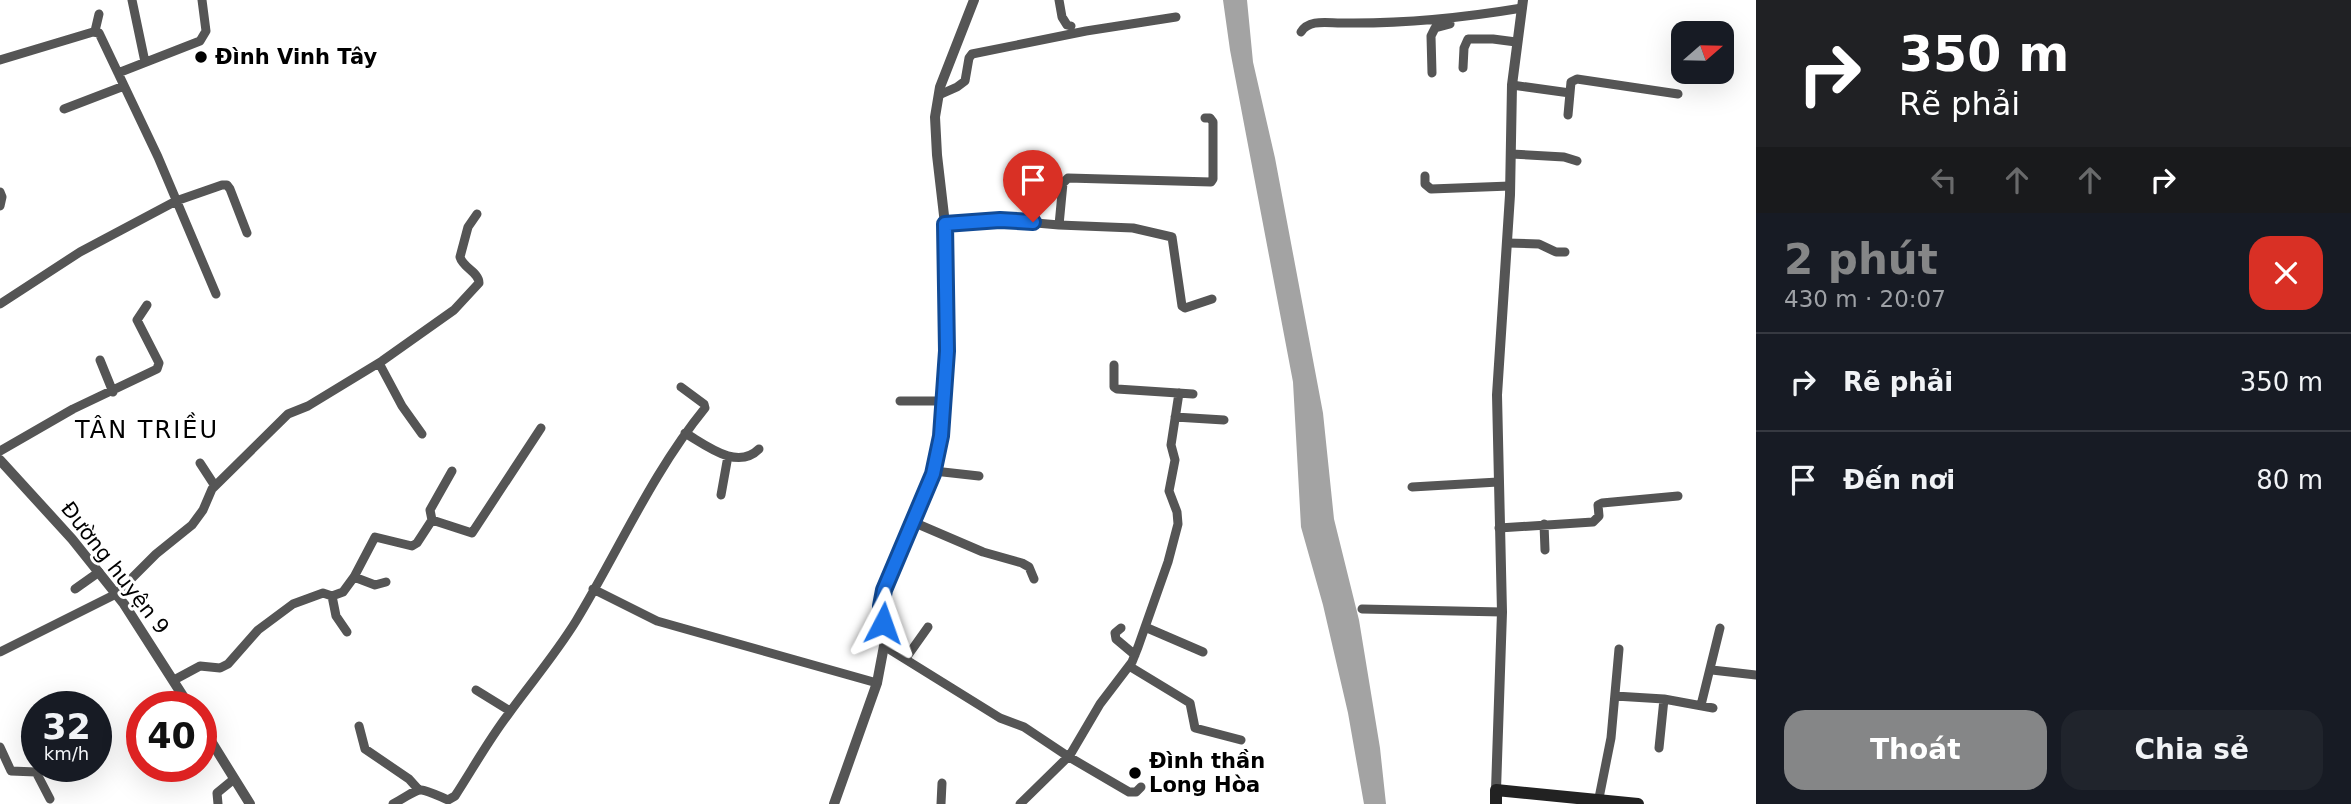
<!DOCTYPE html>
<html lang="vi">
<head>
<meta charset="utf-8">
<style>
	body { margin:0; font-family:"DejaVu Sans",sans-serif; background:#20242c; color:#f1f3f6; height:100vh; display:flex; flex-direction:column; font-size:26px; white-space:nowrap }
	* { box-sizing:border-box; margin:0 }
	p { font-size:23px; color:#9ea1a6 }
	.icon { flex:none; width:38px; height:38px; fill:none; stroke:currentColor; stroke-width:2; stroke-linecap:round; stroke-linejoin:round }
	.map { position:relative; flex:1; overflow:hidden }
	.details { display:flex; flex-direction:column; background:#171b24; width:595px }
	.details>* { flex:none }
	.guide { background:#202124; color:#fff; overflow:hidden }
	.needle { width:46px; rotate:70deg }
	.tools { position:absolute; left:1671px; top:21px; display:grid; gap:14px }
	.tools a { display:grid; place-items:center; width:63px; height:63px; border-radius:14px; background:#171b24; box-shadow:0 7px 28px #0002; font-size:35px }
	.speed { position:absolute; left:21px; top:691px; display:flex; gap:14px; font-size:35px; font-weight:700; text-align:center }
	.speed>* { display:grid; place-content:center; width:91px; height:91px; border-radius:50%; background:#171b24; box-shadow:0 7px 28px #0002; line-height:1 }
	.speed small { font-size:18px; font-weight:400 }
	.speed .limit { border:10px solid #d22; background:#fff; color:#111 }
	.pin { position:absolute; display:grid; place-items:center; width:60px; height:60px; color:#fff; margin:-72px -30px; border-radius:50% 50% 50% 0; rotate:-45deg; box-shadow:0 0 7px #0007 }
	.pin .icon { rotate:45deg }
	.me { position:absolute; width:77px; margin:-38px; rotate:4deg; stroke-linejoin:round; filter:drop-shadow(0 0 5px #0008) }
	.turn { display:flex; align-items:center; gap:24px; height:147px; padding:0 28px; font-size:32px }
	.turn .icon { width:91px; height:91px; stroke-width:2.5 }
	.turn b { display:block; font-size:49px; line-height:60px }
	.lanes { display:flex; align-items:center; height:66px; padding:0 28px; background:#0003; justify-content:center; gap:35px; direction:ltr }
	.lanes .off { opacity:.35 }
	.round { display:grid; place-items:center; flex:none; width:74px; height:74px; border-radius:21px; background:#20242c }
	.overview { display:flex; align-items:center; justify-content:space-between; height:119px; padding:0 28px }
	h1 { font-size:42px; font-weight:700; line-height:52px; color:#858687 }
	.primary-button { display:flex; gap:14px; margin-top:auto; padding:14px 28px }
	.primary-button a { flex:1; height:80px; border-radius:21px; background:#858687; color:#fff; font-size:28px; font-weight:700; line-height:80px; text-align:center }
	.primary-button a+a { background:#20242c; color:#f1f3f6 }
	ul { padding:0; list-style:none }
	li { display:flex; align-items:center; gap:21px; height:98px; padding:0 28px; border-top:2px solid #363941 }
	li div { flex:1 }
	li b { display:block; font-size:26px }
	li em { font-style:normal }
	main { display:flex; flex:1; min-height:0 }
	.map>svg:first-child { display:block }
	.water { fill:#a3a3a3 }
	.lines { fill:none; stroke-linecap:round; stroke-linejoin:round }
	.minor { stroke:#555; stroke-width:9 }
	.tertiary { stroke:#555; stroke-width:10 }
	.secondary { stroke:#222; stroke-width:12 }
	.route-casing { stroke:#114b97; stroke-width:18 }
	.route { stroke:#1a73e8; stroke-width:12 }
	.poi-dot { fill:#000; stroke:#fff; stroke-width:2.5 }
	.labels { text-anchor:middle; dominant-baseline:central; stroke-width:6; stroke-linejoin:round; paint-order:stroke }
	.poi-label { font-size:21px; font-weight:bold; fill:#000; stroke:#fff; text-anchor:start }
	.street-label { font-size:21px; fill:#000; stroke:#fff }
	.quarter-label { font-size:24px; letter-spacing:2px; fill:#000; stroke:#fff }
</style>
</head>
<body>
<main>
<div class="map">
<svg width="1756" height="804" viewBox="0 0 1756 804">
	<rect width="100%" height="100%" fill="#fff"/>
	<path class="water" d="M 1223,0 L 1247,0 L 1253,62 L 1275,158 L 1323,413 L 1334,519 L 1359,620 L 1380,748 L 1386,804 L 1364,804 L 1348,713 L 1323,605 L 1301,527 L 1293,382 L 1230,50 Z"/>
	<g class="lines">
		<path class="minor" d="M 132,0 L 145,62
			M 1059,0 L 1062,17 L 1067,25 L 1071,26
			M 95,31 L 99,14
			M 1301,32 C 1309,19 1327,23 1341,23 C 1402,24 1462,18 1522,8
			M 0,60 L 93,32 L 99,33 L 158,157 L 216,294
			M 1463,68 L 1464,48 L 1468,39 L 1493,39 L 1516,42
			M 118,73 L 200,41 L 206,31 L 202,0
			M 1432,73 L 1431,36 L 1435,28 L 1450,24
			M 1512,85 L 1570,93 L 1568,115
			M 1570,93 L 1571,82 L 1577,79 L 1678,94
			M 939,95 L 957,87 L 965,81 L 969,58 L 972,54 L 1086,31 L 1176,17
			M 64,109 L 124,86
			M 1511,154 L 1564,157 L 1577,161
			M 1425,176 L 1425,184 L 1431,189 L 1510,186
			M 0,192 L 2,197 L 0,206
			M 945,224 L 1000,220 L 1059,225 L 1063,183 L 1068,178 L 1211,182 L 1213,179 L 1213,122 L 1210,118 L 1205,118
			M 1059,225 L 1133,228 L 1172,237 L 1182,306 L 1185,308 L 1212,299
			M 1507,243 L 1539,244 L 1556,252 L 1565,252
			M 0,304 L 80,252 L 176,201 L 222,185 L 227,185 L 230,189 L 247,233
			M 100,360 L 113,392
			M 379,363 L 402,406 L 422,434
			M 1114,365 L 1114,387 L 1117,389 L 1193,394
			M 900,401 L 944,401
			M 1175,417 L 1224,420
			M 685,433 C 706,445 737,471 759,449
			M 0,451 L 73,409 L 157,369 L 159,363 L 137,320 L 147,305
			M 200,463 L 215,486
			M 934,471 L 979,476
			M 1412,487 L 1498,482
			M 721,495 L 728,456
			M 432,520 L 430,510 L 452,471
			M 913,522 L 983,552 L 1022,563 L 1029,567 L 1034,579
			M 1544,524 L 1545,550
			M 1499,528 L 1593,522 L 1599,516 L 1598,505 L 1602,503 L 1678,496
			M 354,577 L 375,585 L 386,582
			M 75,589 L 99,572
			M 593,589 L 657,621 L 877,683
			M 332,596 L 336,616 L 347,632
			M 1362,609 L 1502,612
			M 1145,627 L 1203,652
			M 1121,628 L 1115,633 L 1116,639 L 1135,655
			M 884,646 L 1000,718 L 1024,727 L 1069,757 L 1129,792 L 1136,792 L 1141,787
			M 0,652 L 116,594 L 156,554 L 192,525 L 203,510 L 212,489 L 288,414 L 308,406 L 382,361 L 454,310 L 479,283 C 479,272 463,268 460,257 L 468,227 L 477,214
			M 906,658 L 928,627
			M 1129,666 L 1190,703 L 1195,728 L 1241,740
			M 1712,670 L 1756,675
			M 174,680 L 200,666 L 220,668 L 228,664 L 258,630 L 293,604 L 323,593 L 332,596 L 343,592 L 354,577 L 375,537 L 412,546 L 417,543 L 432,520 L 472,533 L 541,428
			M 476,690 L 510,711
			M 1615,696 L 1664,699 L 1713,708
			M 1701,705 L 1720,628
			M 359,726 L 365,749 L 409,779 L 418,789
			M 0,747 L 11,771 L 36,772 L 50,799
			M 1659,748 L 1664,699
			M 1599,798 L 1611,738 L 1619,649
			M 218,804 L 217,793 L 234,779
			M 393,804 C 424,787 414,785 448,800 L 455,796 C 472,770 488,741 507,716 C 530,684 555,655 576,621 C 619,550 652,473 705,408 L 704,404 L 681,387
			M 941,804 L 942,783
			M 1020,804 L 1070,755 L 1100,704 L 1132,662 L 1138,647 L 1168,562 L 1178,524 L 1177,512 L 1169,491 L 1175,460 L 1171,445 L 1179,393"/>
		<path class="tertiary" d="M 0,460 L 72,539 L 124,604 L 190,707
			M 201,725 L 250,804
			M 1496,790 L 1502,612 L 1497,395 L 1510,195 L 1512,85 L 1523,0
			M 834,804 L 877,683 L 884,646 L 881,602 L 933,474 L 941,436 L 947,351 L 947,291 L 945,224 L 937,155 L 935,117 L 940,87 L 974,0"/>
		<path class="secondary" d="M 1496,804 L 1496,790 L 1638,804"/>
	</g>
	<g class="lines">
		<defs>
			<path id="route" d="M 883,623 L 881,606 L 884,590 L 933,474 L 941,436 L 947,351 L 945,224 L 1000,220 L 1033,222"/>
		</defs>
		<use href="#route" class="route-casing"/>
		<use href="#route" class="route"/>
	</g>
	<g class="poi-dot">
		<circle cx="201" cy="57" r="7"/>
		<circle cx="1135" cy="773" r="7"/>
	</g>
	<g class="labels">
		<g class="poi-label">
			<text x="215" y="57">Đình Vinh Tây</text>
			<text x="1149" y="761">Đình thần<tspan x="1149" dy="24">Long Hòa</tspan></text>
		</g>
		<g class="street-label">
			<text transform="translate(115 568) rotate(52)">Đường huyện 9</text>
		</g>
		<g class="quarter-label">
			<text x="147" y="430">TÂN TRIỀU</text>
		</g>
	</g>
</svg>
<div class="tools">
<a><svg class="needle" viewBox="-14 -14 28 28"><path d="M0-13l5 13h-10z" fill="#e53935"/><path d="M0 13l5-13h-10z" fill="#9ea1a6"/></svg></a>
</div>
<div class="speed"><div>32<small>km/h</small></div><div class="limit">40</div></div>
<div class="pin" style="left:1033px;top:222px;background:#d93025"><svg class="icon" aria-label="arrive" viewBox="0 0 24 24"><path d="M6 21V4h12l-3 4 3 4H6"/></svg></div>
<svg class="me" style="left:883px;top:623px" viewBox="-20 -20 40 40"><path d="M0-17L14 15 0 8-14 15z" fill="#1a73e8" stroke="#fff" stroke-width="4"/></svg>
</div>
<section class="details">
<div class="guide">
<div class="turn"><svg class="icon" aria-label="right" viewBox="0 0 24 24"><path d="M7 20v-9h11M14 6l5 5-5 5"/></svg><div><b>350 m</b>Rẽ phải</div></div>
<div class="lanes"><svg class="icon off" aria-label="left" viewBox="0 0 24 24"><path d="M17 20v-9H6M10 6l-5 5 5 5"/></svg><svg class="icon off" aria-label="ahead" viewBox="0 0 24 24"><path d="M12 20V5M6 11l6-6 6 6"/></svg><svg class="icon off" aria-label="ahead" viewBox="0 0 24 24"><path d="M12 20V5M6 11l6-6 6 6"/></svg><svg class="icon" aria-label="right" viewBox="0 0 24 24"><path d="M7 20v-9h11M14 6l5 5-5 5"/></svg></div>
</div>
<div class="overview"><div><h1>2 phút</h1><p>430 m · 20:07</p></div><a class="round" style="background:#d93025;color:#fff"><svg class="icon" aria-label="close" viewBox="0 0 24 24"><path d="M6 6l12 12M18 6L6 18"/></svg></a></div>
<ul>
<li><svg class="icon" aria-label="right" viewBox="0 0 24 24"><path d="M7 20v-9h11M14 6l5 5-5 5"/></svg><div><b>Rẽ phải</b></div><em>350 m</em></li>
<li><svg class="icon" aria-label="arrive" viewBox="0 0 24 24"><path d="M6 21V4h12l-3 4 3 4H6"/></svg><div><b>Đến nơi</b></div><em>80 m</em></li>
</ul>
<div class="primary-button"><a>Thoát</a><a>Chia sẻ</a></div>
</section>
</main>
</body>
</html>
